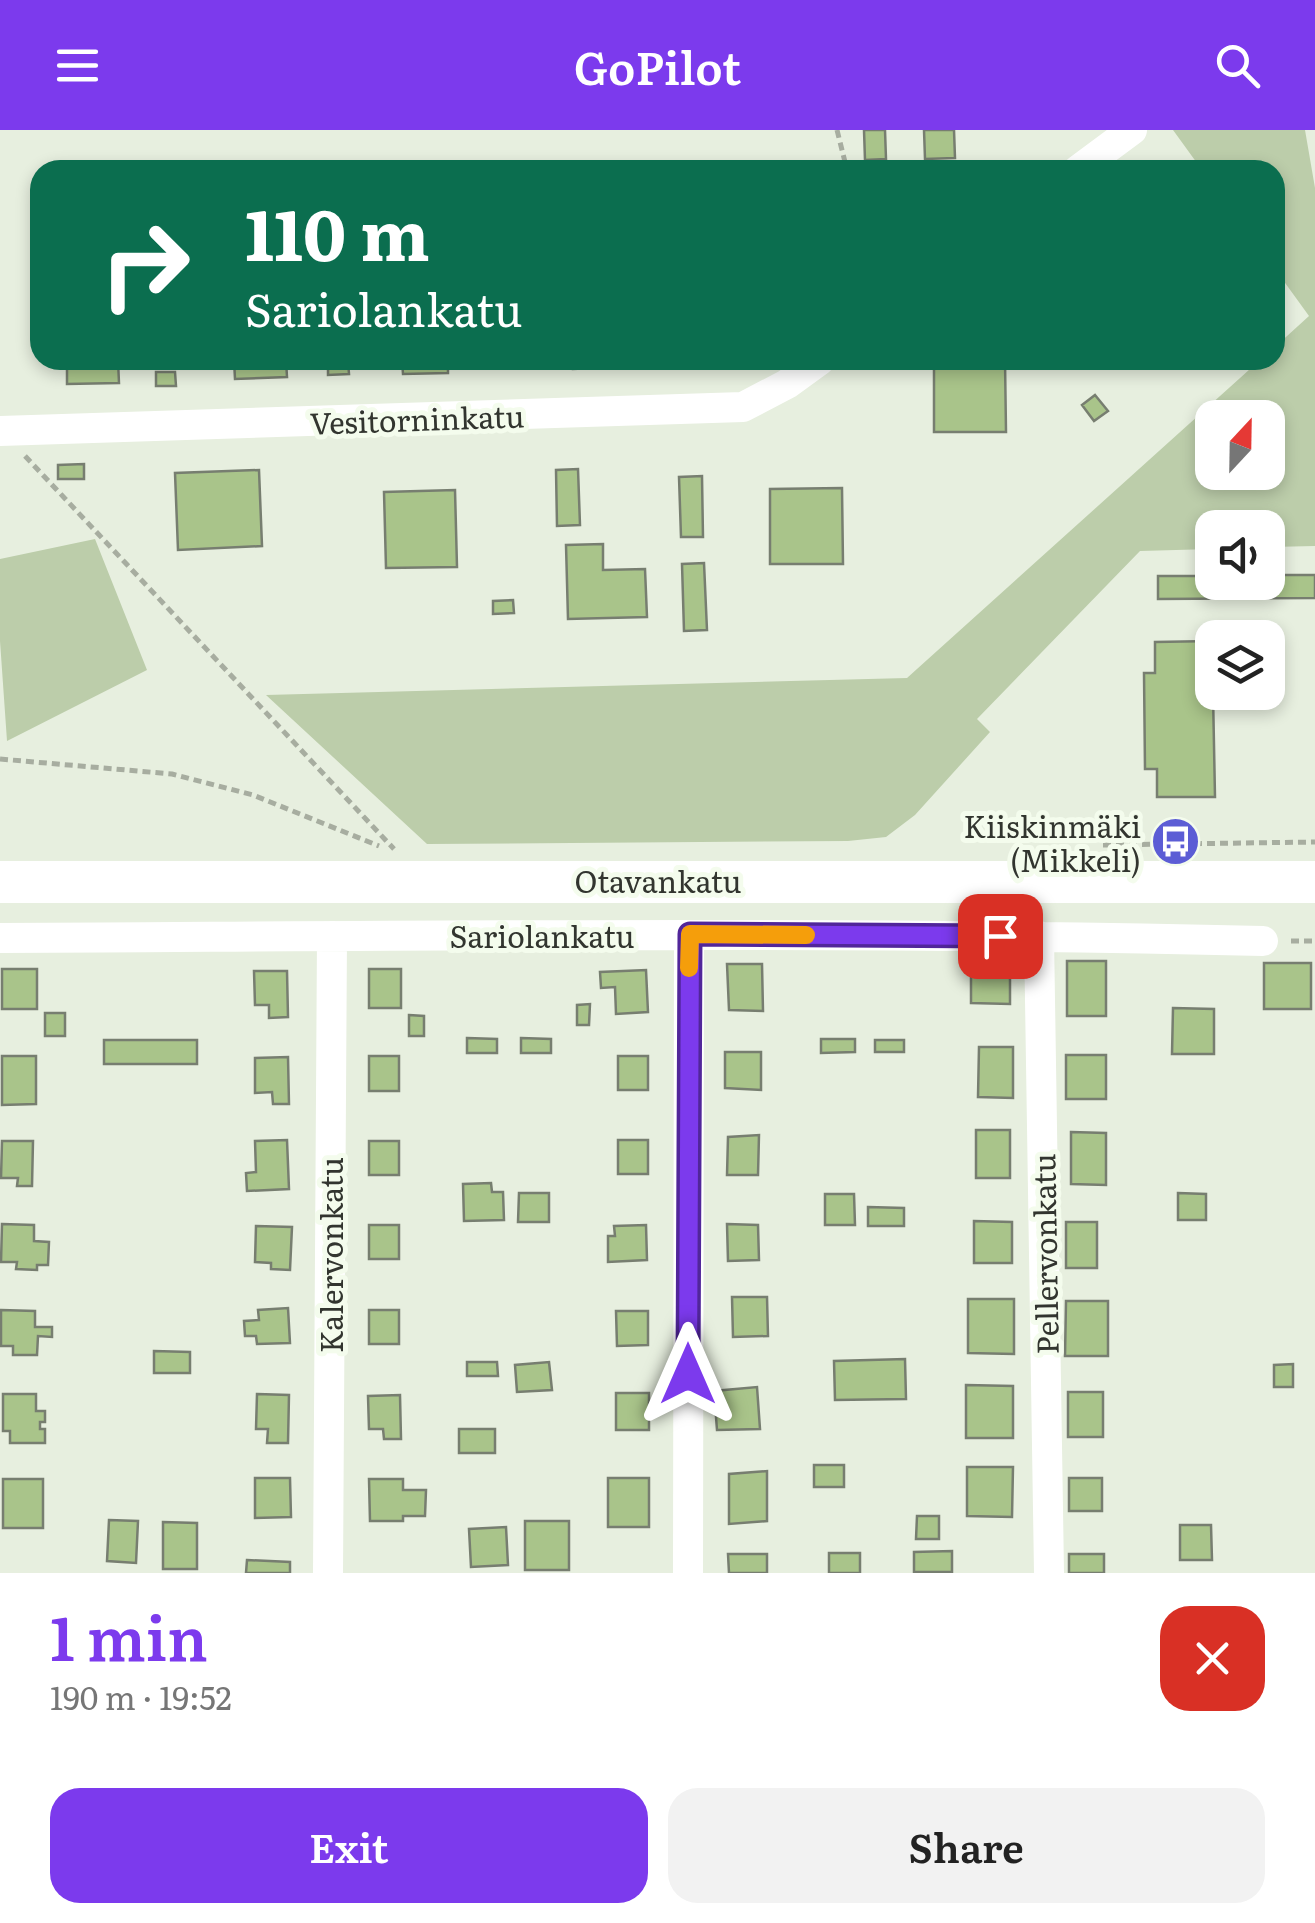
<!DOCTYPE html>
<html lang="en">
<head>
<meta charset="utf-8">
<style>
	body { margin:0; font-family:Literata,serif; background:#f2f2f2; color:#222; height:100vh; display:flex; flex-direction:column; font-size:38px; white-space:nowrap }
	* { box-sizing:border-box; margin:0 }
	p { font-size:32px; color:#767676 }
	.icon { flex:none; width:55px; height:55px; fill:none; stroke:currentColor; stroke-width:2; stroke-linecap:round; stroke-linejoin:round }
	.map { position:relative; height:1443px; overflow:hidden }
	.side { display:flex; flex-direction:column; background:#fff; flex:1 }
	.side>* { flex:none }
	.guide { position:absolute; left:30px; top:30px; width:1255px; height:210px; border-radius:30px; box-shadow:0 5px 15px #0003; background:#0b6e4f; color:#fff; overflow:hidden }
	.needle { width:65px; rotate:22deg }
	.buttons { position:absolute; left:1195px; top:270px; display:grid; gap:20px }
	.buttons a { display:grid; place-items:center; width:90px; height:90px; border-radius:20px; background:#fff; box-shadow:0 5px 15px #0003; font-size:50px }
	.pin { position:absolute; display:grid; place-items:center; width:85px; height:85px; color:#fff; margin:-42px; border-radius:20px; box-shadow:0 5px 15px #0006 }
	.me { position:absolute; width:110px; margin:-55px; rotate:0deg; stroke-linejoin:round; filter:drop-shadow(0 0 8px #0008) }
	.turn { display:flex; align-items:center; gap:35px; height:210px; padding:0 50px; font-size:45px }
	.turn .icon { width:130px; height:130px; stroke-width:2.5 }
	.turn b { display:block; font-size:70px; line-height:85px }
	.round { display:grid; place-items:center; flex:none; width:105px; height:105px; border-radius:30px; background:#f2f2f2 }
	.headline { display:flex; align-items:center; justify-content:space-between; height:170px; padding:0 50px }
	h1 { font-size:60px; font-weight:600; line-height:75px; color:#7c3aed }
	.button { display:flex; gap:20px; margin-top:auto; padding:20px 50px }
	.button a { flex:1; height:115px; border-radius:30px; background:#7c3aed; color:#fff; font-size:40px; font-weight:600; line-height:115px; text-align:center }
	.button a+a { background:#f2f2f2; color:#222 }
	header { display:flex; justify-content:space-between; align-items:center; height:130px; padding:0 50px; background:#7c3aed; color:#fff; font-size:45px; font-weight:600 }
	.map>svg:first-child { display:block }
	.green { fill:#bccdaa; fill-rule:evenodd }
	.building { fill:#a9c48a; stroke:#777e70; stroke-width:2.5 }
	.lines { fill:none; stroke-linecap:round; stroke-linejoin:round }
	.path { stroke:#a7ada0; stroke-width:5; stroke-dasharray:8 5; stroke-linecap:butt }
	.street { stroke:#fff; stroke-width:30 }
	.secondary { stroke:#fff; stroke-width:42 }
	.route-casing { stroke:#51269a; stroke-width:25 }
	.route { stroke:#7c3aed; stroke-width:18 }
	.slow { stroke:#f59e0b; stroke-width:18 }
	.labels { text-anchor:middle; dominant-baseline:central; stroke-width:10; stroke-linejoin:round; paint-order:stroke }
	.street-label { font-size:30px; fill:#32352f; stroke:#f4fced }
	.poi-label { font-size:30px; fill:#32352f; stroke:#f4fced; text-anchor:end }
</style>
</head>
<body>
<header><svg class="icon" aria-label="menu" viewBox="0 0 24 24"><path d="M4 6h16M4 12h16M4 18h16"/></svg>GoPilot<svg class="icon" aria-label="search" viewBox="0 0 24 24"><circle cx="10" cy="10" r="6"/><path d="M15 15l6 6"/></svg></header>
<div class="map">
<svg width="1315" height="1443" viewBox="0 0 1315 1443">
	<rect width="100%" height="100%" fill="#e7efdf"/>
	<path class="green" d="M 1173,0 L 1305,0 L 1315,58 L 1315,416 L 1268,417 L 1268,398 L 1212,398 L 1212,419 L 1140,421 L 977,589 L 990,602 L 915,685 L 886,707 L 848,711 L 427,714 L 266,565 L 907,548 L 1260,230 L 1275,230 L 1275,217 L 1309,186 L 1275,139 L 1275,40 L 1202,40 ZM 1212,288 L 1268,288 L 1268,342 L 1212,342 Z
		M 95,409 L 147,540 L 7,611 L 0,511 L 0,429 Z"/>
	<path class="building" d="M 864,0 L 885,0 L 886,29 L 865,30 Z
		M 924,0 L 954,0 L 955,28 L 925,29 Z
		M 67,230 L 118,230 L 119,253 L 67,254 Z
		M 234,230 L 286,230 L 287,247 L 235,249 Z
		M 402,230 L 448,230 L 448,243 L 403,244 Z
		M 573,230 L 621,230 L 621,237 L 573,239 Z
		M 934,230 L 1005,230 L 1006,302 L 934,302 Z
		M 348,231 L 349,244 L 328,245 L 328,232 Z
		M 156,242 L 175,242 L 176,256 L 156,256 Z
		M 1095,265 L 1108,281 L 1094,291 L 1082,275 Z
		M 84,334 L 84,349 L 58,349 L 58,335 Z
		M 578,339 L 580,395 L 557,396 L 556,340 Z
		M 259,340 L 262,416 L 178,420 L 175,343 Z
		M 702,346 L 703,407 L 681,407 L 679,347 Z
		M 842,358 L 843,434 L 770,434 L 770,359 Z
		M 455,360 L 457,437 L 386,438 L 384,362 Z
		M 603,414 L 603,440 L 645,439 L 647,487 L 568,489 L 566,415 Z
		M 704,433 L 707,500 L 684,501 L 682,434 Z
		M 1268,445 L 1315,445 L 1315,468 L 1158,469 L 1158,446 L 1212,446 L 1212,452 L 1268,452 Z
		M 513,470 L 514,483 L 493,484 L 493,471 Z
		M 1212,511 L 1215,667 L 1157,667 L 1157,639 L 1145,639 L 1144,543 L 1155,543 L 1155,512 Z
		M 971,828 L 1010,829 L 1010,874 L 971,873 Z
		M 1067,831 L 1106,831 L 1106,886 L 1067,886 Z
		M 1264,833 L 1311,833 L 1311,879 L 1264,879 Z
		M 727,834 L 762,834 L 763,881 L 729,880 Z
		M 2,839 L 37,839 L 37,879 L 2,879 Z
		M 369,839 L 401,839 L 401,878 L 369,878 Z
		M 646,840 L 648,882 L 616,884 L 615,857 L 601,858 L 600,842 Z
		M 254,841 L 287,841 L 288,887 L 269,888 L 269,875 L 255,875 Z
		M 590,874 L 589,895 L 577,895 L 577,875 Z
		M 1173,878 L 1214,879 L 1214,924 L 1172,924 Z
		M 45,883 L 65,883 L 65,906 L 45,906 Z
		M 409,885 L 424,886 L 424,906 L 409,906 Z
		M 467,908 L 497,909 L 497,923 L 467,923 Z
		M 521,908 L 551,909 L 551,923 L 521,923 Z
		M 821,909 L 855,909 L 855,922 L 821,923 Z
		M 104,910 L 197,910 L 197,934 L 104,934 Z
		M 875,910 L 904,910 L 904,922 L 875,922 Z
		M 979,917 L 1013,917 L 1013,968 L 978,967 Z
		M 725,922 L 761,922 L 761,960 L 725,958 Z
		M 1066,925 L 1106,925 L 1106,969 L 1066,969 Z
		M 2,926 L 36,926 L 36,974 L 2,975 Z
		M 369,926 L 399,926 L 399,961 L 369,961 Z
		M 618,926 L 648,926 L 648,960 L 618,960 Z
		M 288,927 L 289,974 L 273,974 L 272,962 L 255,963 L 255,928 Z
		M 976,1000 L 1010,1000 L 1010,1048 L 976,1048 Z
		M 1071,1002 L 1106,1003 L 1106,1055 L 1071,1054 Z
		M 759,1005 L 758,1045 L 727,1045 L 728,1007 Z
		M 287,1010 L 289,1059 L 247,1061 L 246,1043 L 256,1042 L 255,1011 Z
		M 618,1010 L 648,1010 L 648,1044 L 618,1044 Z
		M 2,1011 L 33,1011 L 32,1056 L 17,1056 L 18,1048 L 1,1048 Z
		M 369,1011 L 399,1011 L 399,1045 L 369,1045 Z
		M 491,1053 L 492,1062 L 503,1062 L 504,1090 L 464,1091 L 463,1054 Z
		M 519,1063 L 549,1063 L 549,1092 L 518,1092 Z
		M 1178,1063 L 1206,1064 L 1206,1090 L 1178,1090 Z
		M 825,1064 L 854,1064 L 855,1095 L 825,1095 Z
		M 868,1077 L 904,1078 L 904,1096 L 868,1096 Z
		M 974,1091 L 1012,1092 L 1012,1133 L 974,1133 Z
		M 1066,1092 L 1097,1092 L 1097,1138 L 1066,1138 Z
		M 2,1094 L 34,1095 L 34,1111 L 49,1112 L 48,1135 L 37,1135 L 37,1140 L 16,1139 L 17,1132 L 1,1132 Z
		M 727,1094 L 758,1095 L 759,1130 L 728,1131 Z
		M 369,1095 L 399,1095 L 399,1129 L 369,1129 Z
		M 646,1095 L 647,1130 L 608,1132 L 608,1106 L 615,1106 L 614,1096 Z
		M 256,1096 L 292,1097 L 290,1140 L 271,1139 L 271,1133 L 255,1132 Z
		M 732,1167 L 767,1167 L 768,1206 L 733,1207 Z
		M 968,1169 L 1014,1169 L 1014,1224 L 968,1223 Z
		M 1066,1171 L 1108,1171 L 1108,1226 L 1065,1226 Z
		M 288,1178 L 290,1213 L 257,1214 L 256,1206 L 245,1206 L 244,1191 L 259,1190 L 258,1180 Z
		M 1,1180 L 35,1181 L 35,1197 L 52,1197 L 52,1207 L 38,1206 L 37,1225 L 13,1225 L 13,1216 L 1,1216 Z
		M 369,1180 L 399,1180 L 399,1214 L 369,1214 Z
		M 616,1181 L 648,1181 L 648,1215 L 617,1216 Z
		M 154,1221 L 190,1222 L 190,1243 L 154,1243 Z
		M 905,1229 L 906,1269 L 835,1270 L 834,1231 Z
		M 467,1232 L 497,1232 L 498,1246 L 467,1246 Z
		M 549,1232 L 552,1260 L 517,1262 L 515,1235 Z
		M 1293,1234 L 1293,1257 L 1274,1257 L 1274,1235 Z
		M 966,1255 L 1013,1256 L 1013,1308 L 966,1308 Z
		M 757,1257 L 760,1299 L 717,1300 L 714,1261 Z
		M 1068,1262 L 1103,1262 L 1103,1307 L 1068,1307 Z
		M 616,1263 L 649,1263 L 649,1300 L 616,1300 Z
		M 3,1264 L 36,1264 L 36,1281 L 45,1281 L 45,1292 L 40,1292 L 40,1299 L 45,1299 L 45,1313 L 10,1313 L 10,1301 L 3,1301 Z
		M 257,1264 L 289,1265 L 288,1313 L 267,1313 L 268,1299 L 256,1299 Z
		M 400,1265 L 401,1309 L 384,1309 L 383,1299 L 369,1299 L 368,1266 Z
		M 459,1299 L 495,1299 L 495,1323 L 459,1323 Z
		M 814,1335 L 844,1335 L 844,1357 L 814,1357 Z
		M 967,1337 L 1013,1337 L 1012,1387 L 967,1386 Z
		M 767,1341 L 767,1391 L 729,1394 L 729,1344 Z
		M 255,1348 L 290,1348 L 291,1387 L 255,1388 Z
		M 608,1348 L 649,1348 L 649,1397 L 608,1397 Z
		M 1069,1348 L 1102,1348 L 1102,1381 L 1069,1381 Z
		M 3,1349 L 43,1349 L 43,1398 L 3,1398 Z
		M 369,1349 L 403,1349 L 403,1360 L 426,1360 L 425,1386 L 403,1386 L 403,1391 L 370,1391 Z
		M 917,1386 L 939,1386 L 939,1409 L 916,1409 Z
		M 109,1390 L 138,1391 L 136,1433 L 107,1431 Z
		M 525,1391 L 569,1391 L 569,1440 L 525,1440 Z
		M 163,1392 L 197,1393 L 197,1439 L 163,1439 Z
		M 1180,1395 L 1211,1395 L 1212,1430 L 1180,1430 Z
		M 506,1397 L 508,1435 L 471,1437 L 469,1399 Z
		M 952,1421 L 952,1442 L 914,1442 L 914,1422 Z
		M 829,1423 L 860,1423 L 860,1443 L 829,1443 Z
		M 728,1424 L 767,1424 L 767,1443 L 729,1443 Z
		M 1069,1424 L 1104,1424 L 1104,1443 L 1069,1443 Z
		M 247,1430 L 290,1432 L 290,1443 L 246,1443 Z"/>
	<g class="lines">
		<path class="path" d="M 837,0 L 847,40
			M 25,326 L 394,719
			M 0,629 L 172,644 L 253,665 L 379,716
			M 1103,715 L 1315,712
			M 1291,811 L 1315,811"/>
		<path class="street" d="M 1078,40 L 1132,0
			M 0,301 L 743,277 L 787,254 L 820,230
			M 1039,806 L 1049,1443
			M 0,808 C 421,806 842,801 1263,811
			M 328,1443 L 332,806
			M 688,1443 L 689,805"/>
		<path class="secondary" d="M 0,752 L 1315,752"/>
	</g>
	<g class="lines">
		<defs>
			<path id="route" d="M 688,1244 L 690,804 L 1000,806"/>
		</defs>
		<use href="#route" class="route-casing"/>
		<use href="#route" class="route"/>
		<path class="slow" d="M 689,838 L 690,804 L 806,805"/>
	</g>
	<defs>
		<symbol id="bus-disc" viewBox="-11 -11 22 22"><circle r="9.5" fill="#5c5dd5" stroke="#f4fced"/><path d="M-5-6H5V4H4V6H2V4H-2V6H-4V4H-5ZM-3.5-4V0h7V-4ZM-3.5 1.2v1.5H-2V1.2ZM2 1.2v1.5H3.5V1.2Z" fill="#fff"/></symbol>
	</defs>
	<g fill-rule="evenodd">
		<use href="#bus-disc" x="1148" y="684" width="55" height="55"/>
	</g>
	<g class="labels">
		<g class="street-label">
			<text transform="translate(417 288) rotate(-2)">Vesitorninkatu</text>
			<text x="658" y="750">Otavankatu</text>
			<text x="542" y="805">Sariolankatu</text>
			<text transform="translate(1044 1124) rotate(-91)">Pellervonkatu</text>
			<text transform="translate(330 1125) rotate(-90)">Kalervonkatu</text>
		</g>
		<g class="poi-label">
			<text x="1141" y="695">Kiiskinmäki<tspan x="1141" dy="34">(Mikkeli)</tspan></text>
		</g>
	</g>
</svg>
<div class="buttons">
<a><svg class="needle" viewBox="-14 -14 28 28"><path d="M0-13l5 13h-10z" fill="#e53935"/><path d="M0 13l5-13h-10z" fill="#767676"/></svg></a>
<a><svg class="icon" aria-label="sound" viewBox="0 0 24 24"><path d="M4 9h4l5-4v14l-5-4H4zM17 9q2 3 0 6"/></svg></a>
<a><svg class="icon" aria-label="layers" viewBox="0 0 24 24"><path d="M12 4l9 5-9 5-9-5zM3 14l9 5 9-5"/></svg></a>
</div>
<div class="pin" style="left:1000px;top:806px;background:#d93025"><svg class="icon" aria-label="arrive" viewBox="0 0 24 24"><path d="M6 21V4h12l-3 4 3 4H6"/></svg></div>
<svg class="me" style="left:688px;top:1244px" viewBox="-20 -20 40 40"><path d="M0-17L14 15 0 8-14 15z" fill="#7c3aed" stroke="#fff" stroke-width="4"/></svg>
<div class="guide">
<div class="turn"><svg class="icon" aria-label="right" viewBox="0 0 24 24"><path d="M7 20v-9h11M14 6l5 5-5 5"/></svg><div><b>110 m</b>Sariolankatu</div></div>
</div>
</div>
<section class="side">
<div class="headline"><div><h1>1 min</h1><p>190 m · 19:52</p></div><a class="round" style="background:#d93025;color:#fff"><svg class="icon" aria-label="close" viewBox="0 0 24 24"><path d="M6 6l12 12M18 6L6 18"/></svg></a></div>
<div class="button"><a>Exit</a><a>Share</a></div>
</section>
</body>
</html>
